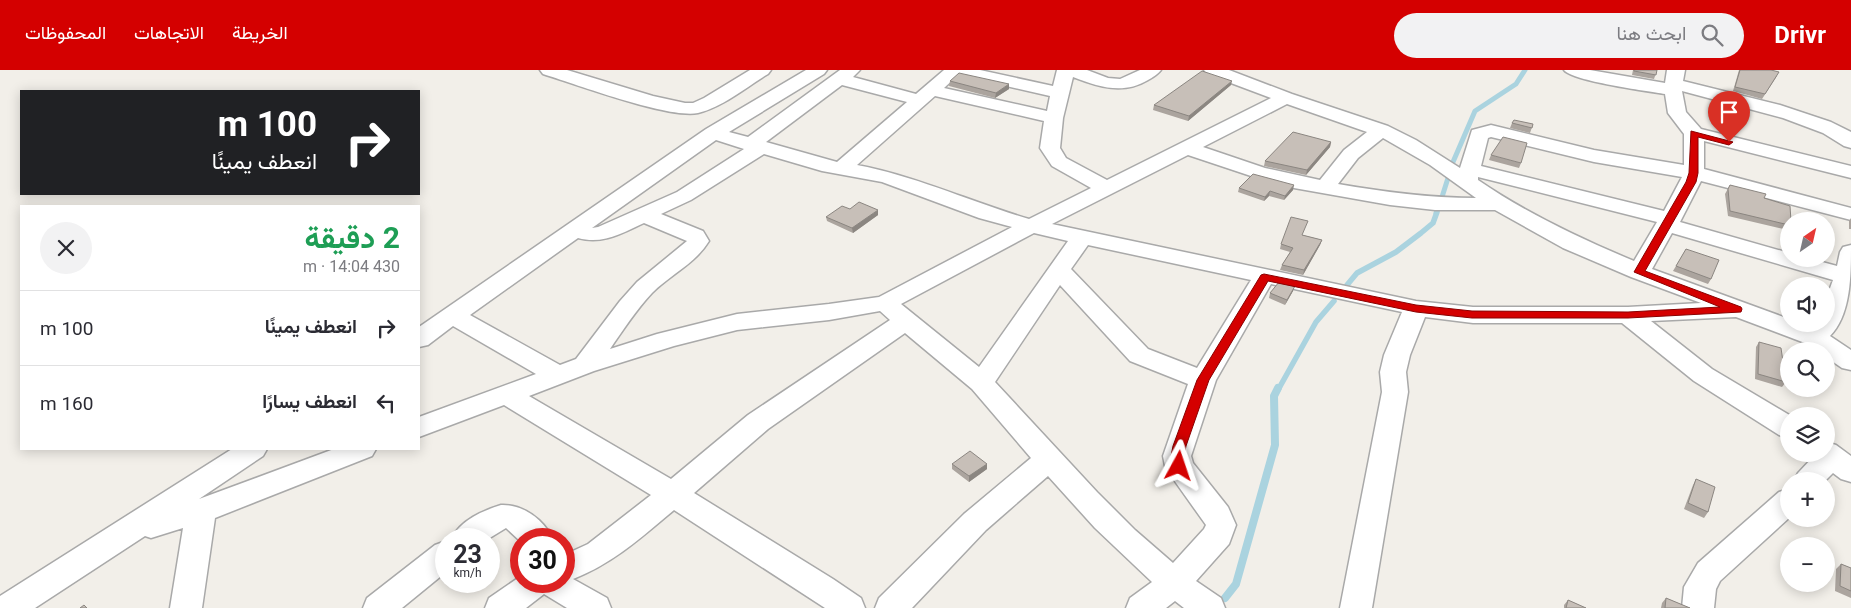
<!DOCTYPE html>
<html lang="ar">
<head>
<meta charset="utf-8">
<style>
	body { margin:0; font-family:Roboto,Vazirmatn,sans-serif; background:#f2f2f3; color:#2b2b33; direction:rtl; height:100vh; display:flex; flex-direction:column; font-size:19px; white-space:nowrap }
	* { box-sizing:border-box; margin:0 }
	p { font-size:16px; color:#7c7c81 }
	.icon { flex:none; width:28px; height:28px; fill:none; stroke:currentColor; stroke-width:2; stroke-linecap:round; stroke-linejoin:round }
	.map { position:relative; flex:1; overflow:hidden; direction:ltr }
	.sheet { position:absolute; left:20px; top:135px; width:400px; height:245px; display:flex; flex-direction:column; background:#fff; border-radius:0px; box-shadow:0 2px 12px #0003; direction:rtl }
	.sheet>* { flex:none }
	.top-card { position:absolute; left:20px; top:20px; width:400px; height:105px; border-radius:0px; box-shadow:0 2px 12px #0003; direction:rtl; background:#202124; color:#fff; overflow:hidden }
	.needle { width:32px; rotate:34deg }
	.buttons { position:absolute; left:1780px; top:142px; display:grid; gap:10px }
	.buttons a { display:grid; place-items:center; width:55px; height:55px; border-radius:50%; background:#fff; box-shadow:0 2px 12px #0003; font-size:25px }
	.speed { position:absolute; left:435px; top:458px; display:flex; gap:10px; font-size:25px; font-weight:700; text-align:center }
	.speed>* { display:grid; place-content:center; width:65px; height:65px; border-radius:50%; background:#fff; box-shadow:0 2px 12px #0003; line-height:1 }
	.speed small { font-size:12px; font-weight:400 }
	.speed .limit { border:8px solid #d22; background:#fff; color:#111 }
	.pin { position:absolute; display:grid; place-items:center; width:42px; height:42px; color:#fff; margin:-51px -21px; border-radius:50% 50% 50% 0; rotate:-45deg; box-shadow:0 0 5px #0007 }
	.pin .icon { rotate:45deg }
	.me { position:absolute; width:55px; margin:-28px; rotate:5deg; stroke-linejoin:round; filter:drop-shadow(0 0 4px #0008) }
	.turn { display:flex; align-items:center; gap:18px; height:105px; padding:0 20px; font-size:22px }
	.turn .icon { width:65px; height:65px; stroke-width:2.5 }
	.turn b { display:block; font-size:35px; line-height:42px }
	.round { display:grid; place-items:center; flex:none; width:52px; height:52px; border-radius:26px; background:#f2f2f3 }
	.head { display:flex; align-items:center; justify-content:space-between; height:85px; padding:0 20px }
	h1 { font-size:30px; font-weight:700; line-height:38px; color:#1e9e55 }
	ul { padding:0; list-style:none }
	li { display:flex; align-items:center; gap:15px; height:75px; padding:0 20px; border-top:1px solid #e1e1e2 }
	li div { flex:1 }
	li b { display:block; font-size:19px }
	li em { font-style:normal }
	header { display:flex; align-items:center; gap:30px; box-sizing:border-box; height:70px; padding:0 25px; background:#d40000; color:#fff }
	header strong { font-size:24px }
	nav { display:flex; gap:28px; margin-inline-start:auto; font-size:18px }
	.search { width:350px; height:45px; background:#f2f2f3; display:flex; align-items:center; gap:12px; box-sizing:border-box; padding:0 18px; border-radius:28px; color:#7c7c81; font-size:19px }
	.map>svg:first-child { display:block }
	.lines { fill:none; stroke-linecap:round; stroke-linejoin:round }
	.stream-far2 { stroke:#aad3df; stroke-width:5 }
	.stream-far1 { stroke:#aad3df; stroke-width:5.5 }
	.stream { stroke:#aad3df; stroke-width:8 }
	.minor-casing { stroke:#a9a9a9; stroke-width:3 }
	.minor { fill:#fff; fill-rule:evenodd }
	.wall { fill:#aba49e }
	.shaded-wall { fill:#8b8681 }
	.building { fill:#c7bfb8; stroke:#8b8681 }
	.route { fill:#d40000; stroke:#8a0000 }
</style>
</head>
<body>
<header>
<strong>Drivr</strong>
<div class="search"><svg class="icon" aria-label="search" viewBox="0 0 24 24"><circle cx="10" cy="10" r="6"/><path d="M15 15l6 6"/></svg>ابحث هنا</div>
<nav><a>الخريطة</a><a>الاتجاهات</a><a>المحفوظات</a></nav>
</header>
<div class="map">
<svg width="1851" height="538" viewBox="0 0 1851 538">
	<rect width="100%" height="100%" fill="#f2efe9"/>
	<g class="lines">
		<path class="stream-far2" d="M 1453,92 L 1475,41 L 1516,14 L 1525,0
			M 1442,127 L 1448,108
			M 1436,143 L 1437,141"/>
		<path class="stream-far1" d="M 1347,215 L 1357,203 L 1396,182 L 1421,163 L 1433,153 L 1437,142
			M 1278,320 L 1316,252 L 1334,231"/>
		<path class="stream" d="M 1225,528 L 1236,514 L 1275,375 L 1274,326 L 1278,318"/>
		<defs>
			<path id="minor" d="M 540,0 L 567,0 L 653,26 L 685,33 L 693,33 L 704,28 L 750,0 L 771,0 L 768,4 C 746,17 723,37 698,43 C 669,49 575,14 543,4 Z
				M 806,0 L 827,0 L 824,4 L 729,62 L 748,67 L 840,0 L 860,0 L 853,7 L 916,24 L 944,0 L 980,0 L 1053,16 L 1057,0 L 1087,0 L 1108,8 L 1120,9 L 1140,0 L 1161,0 C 1157,5 1153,7 1148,10 C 1123,25 1099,17 1073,7 L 1063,48 L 1060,78 L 1066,88 L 1107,110 L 1271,28 L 1207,4 L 1204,0 L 1229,0 L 1292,24 L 1388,56 L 1416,70 L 1460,98 L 1472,60 L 1491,55 L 1594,80 L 1684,95 L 1684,64 L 1668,43 L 1665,24 C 1647,21 1572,11 1564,0 L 1590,0 L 1665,13 L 1667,0 L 1685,0 L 1683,11 L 1780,35 L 1831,52 L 1851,62 L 1851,78 L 1844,76 L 1823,63 L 1783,48 L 1682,21 L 1686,42 L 1701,59 L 1851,96 L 1851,108 L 1704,71 L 1704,99 L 1851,138 L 1851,150 L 1701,111 L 1680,152 L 1789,183 L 1789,189 L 1811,189 L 1837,196 L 1840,182 L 1843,177 L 1851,175 C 1851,205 1851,245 1830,266 L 1851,280 L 1851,300 L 1842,298 L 1826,287 L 1826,281 L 1818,281 L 1805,273 L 1736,247 L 1651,251 L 1712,299 L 1791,346 L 1789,346 L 1789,368 L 1779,365 L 1694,311 L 1622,253 L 1473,253 L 1425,247 L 1410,285 L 1406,302 L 1408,322 L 1372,538 L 1340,538 L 1382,322 L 1380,302 L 1384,285 L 1402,242 L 1271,214 L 1216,310 L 1191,386 L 1193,393 L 1228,437 L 1236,455 L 1229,474 L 1196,511 L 1221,528 L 1225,538 L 1184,538 L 1175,531 L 1166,538 L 1126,538 L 1130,528 L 1152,512 L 1095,458 L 1048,406 L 986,460 L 912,538 L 875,538 L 879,528 L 964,444 L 1031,388 L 972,319 L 905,263 L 768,359 L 694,423 L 833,509 L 861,528 L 865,538 L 825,538 L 674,440 C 642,467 612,494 573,509 L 607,528 L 611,538 L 567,538 L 544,524 L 526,538 L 485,538 L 489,528 L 521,506 L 521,511 L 564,511 L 564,485 L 588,474 L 651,425 L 504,335 L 419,367 L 419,347 L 536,304 L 453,256 L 428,275 L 419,277 L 419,257 L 706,59 ZM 958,5 L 1050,26 L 1047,41 L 944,18 ZM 842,15 L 907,32 L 837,92 L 766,72 ZM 935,26 L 1044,51 L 1040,78 L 1052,96 L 1091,118 L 1029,149 C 971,132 916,106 857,95 ZM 1287,34 L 1367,62 L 1344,80 L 1320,110 L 1265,98 L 1203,77 ZM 1491,67 L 1594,92 L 1682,107 L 1664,141 L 1481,96 L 1488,68 ZM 1383,68 L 1430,95 L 1476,128 C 1429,128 1385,122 1338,114 L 1358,88 ZM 716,70 L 744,79 L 677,122 L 598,157 L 592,158 ZM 764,84 L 822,101 L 882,112 L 979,148 L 1012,157 L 879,227 L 829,234 L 737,244 L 657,264 L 610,279 C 623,260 636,240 652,223 C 671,204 695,194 709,171 L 703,161 L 661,144 L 691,130 ZM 1188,85 L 1251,106 L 1294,118 L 1390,135 L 1435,140 L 1495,140 L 1563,178 L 1631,207 L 1701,233 L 1628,237 L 1473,237 L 1416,231 L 1052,154 ZM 1478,107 L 1657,152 L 1634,191 C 1579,168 1526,143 1478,110 ZM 644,153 L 687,171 L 637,212 L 620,231 L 576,289 L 560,295 L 470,245 L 578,168 C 603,175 622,163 644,153 ZM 1034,163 L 1068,171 L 979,297 L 901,234 ZM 1672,163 L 1833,210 L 1826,229 L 1826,254 L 1815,254 L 1811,257 L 1802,254 L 1789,254 L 1789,249 L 1652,199 ZM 1088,175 L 1251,210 L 1197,298 L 1148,279 L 1071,199 ZM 1060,215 L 1130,291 L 1188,314 L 1163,386 L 1165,396 L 1169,403 L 1206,455 L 1204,459 L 1173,493 L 1135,460 L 1097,422 L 995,312 ZM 880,241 L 890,250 L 748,345 L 671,409 L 529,326 L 594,301 L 674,276 L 737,260 L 829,250 Z
				M 1826,372 L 1836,375 L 1851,386 L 1851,412 L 1841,409 L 1833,403 L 1825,411 L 1794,411 L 1798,403 L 1814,386 L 1813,384 L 1826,384 Z
				M 232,379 L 267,379 L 263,386 L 199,429 L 334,379 L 376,379 L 372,386 L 215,448 L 202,538 L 170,538 L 183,458 L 151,468 L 145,466 L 35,538 L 0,538 L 0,526 Z
				M 1789,419 L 1789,448 L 1720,511 L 1716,519 L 1714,538 L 1682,538 L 1684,517 L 1698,493 L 1779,422 Z
				M 501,435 C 523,434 544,450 553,469 L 521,469 L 521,472 L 506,458 L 488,469 L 451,469 C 461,450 482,441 501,435 Z
				M 446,471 L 446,502 L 402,538 L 363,538 L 367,528 L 435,475 Z"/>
		</defs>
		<use href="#minor" class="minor-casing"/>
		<use href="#minor" class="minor"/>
	</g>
	<path class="wall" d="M 1633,0 L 1657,0 L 1654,9 L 1632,5 Z
		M 1739,0 L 1771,0 L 1777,6 L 1762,29 L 1733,21 Z
		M 950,11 L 1009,19 L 995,28 L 949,16 Z
		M 1231,15 L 1188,51 L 1153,40 L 1154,35 Z
		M 1512,53 L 1533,54 L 1530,63 L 1510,58 Z
		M 1331,72 L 1330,77 L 1306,105 L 1264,96 L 1265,91 Z
		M 1491,85 L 1521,93 L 1519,98 L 1489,90 Z
		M 1730,115 L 1764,128 L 1789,151 L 1789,158 L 1788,160 L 1728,146 L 1725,124 Z
		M 1239,118 L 1293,120 L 1284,130 L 1269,126 L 1264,131 L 1238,122 Z
		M 878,145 L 853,163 L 827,151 L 826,147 Z
		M 1851,148 L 1851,159 L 1849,159 L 1849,151 Z
		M 1303,165 L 1322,170 L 1320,175 L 1303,205 L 1280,200 L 1282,195 L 1290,182 L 1280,179 L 1281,174 Z
		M 1686,179 L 1711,209 L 1708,214 L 1673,201 Z
		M 1293,221 L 1285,235 L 1269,228 L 1270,223 Z
		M 1759,272 L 1786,312 L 1782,317 L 1755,309 L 1756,277 Z
		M 952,394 L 987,394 L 987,399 L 969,412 L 952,399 Z
		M 1696,409 L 1708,442 L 1704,448 L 1684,439 L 1693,415 Z
		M 1841,494 L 1851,498 L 1851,528 L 1835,521 L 1836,499 Z
		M 1666,528 L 1690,538 L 1661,538 L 1662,533 Z
		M 1568,530 L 1586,538 L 1564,538 L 1564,535 Z"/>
	<path class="shaded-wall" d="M 1232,11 L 1231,15 L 1188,51 L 1189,46 Z
		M 1009,14 L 1009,19 L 995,28 L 996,23 Z
		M 1331,72 L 1330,77 L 1306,105 L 1307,100 Z
		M 1294,115 L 1293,120 L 1284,130 L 1285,126 Z
		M 1270,121 L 1269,126 L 1264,131 L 1265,127 Z
		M 878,140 L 878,145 L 853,163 L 852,158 Z
		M 1322,170 L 1320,175 L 1303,205 L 1304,200 Z
		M 1295,216 L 1293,221 L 1285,235 L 1287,230 Z
		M 987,394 L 987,399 L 969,412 L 969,406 Z"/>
	<path class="building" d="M 1634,0 L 1657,0 L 1656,5 L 1634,1 Z
		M 1740,0 L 1771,0 L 1779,2 L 1765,24 L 1735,17 Z
		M 1202,1 L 1232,11 L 1189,46 L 1154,35 Z
		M 959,3 L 1009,14 L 996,23 L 950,11 Z
		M 1514,50 L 1533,54 L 1532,58 L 1512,53 Z
		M 1293,62 L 1331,72 L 1307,100 L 1265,91 Z
		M 1503,67 L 1527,73 L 1521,93 L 1491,85 Z
		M 1253,104 L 1294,115 L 1285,126 L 1270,121 L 1265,127 L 1239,118 Z
		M 1730,115 L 1766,124 L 1764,128 L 1790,136 L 1791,151 L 1789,151 L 1789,155 L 1730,141 L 1728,119 Z
		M 859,132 L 878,140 L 852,158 L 826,147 L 842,136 L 850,139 Z
		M 1291,147 L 1308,151 L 1302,165 L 1322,170 L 1304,200 L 1282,195 L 1293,178 L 1281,174 Z
		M 1686,179 L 1719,190 L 1711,209 L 1676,196 Z
		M 1279,212 L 1295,216 L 1287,230 L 1270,223 Z
		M 1759,272 L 1781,278 L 1786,312 L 1758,304 Z
		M 970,381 L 987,394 L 969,406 L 952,394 Z
		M 1696,409 L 1715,417 L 1708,442 L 1688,433 Z
		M 1841,494 L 1851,498 L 1851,521 L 1840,516 Z
		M 1666,528 L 1690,538 L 1665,538 Z
		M 1568,530 L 1586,538 L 1566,538 Z
		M 84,535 L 87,538 L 80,538 Z"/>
	<path class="route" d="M 1691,61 L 1733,72 L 1729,75 L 1698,67 L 1698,103 L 1696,112 L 1645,201 L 1741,237 L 1742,239 L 1741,242 L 1628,248 L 1472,248 L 1416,242 L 1268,211 L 1209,310 L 1186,376 C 1184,383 1186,395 1183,399 L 1174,399 L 1171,386 L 1173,376 L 1197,310 L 1261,205 L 1264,204 L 1416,235 L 1472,241 L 1628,242 L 1720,237 L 1634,202 L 1686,112 L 1689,103 Z"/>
</svg>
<div class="buttons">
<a><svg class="needle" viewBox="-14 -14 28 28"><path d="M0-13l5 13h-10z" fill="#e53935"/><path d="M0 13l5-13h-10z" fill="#7c7c81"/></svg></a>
<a><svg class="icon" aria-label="sound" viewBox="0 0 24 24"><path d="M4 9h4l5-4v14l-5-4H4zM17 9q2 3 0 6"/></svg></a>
<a><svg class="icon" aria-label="search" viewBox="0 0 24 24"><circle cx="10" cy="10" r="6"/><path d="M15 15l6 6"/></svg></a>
<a><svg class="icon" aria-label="layers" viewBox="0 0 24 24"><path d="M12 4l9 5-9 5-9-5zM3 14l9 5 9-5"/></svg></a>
<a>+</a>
<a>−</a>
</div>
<div class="speed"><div>23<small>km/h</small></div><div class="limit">30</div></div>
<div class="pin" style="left:1729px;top:72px;background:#d93025"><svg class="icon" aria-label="arrive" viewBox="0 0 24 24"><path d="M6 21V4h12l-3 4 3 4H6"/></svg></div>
<svg class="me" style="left:1179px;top:396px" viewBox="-20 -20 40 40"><path d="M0-17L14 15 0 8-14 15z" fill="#d40000" stroke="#fff" stroke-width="4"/></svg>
<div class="top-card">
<div class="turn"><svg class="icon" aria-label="right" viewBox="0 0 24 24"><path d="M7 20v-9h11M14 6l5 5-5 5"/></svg><div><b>100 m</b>انعطف يمينًا</div></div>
</div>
<section class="sheet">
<div class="head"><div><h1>2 دقيقة</h1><p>430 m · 14:04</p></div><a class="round"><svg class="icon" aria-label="close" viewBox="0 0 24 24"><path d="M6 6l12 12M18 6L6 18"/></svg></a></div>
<ul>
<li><svg class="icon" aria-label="right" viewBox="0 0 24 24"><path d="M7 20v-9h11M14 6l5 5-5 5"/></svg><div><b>انعطف يمينًا</b></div><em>100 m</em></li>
<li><svg class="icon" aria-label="left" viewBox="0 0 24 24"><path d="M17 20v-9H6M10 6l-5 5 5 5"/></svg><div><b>انعطف يسارًا</b></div><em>160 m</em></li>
</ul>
</section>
</div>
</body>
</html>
